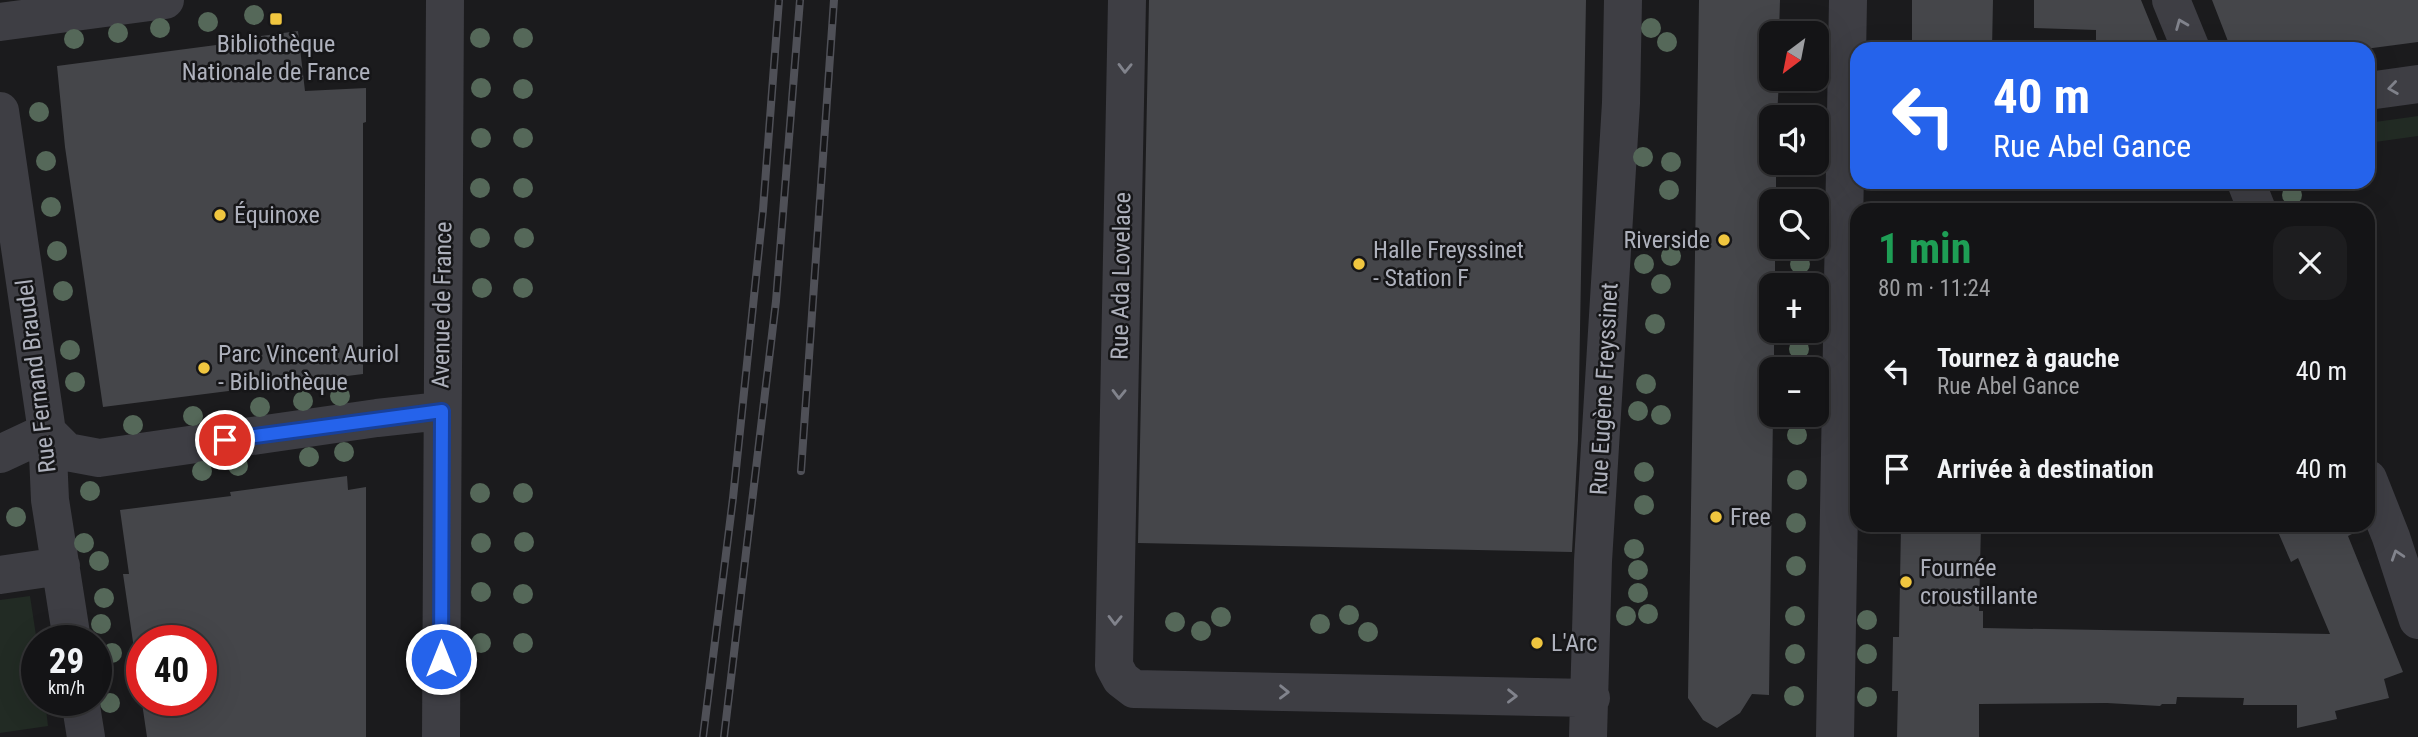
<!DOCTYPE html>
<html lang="fr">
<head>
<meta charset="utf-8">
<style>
	body { margin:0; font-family:"Roboto Condensed",sans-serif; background:#1d1d1f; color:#f1f3f6; height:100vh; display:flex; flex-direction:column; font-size:26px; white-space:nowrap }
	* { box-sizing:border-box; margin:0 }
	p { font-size:23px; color:#9d9ea1 }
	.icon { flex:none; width:38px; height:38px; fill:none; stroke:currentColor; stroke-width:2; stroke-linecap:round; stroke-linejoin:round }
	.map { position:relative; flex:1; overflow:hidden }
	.side { position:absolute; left:1850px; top:203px; width:525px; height:329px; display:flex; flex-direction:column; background:#141416; border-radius:21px; box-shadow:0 7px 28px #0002,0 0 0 2px #333335 }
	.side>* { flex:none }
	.banner { position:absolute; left:1850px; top:42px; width:525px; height:147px; border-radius:21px; box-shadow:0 7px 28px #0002,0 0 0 2px #333335; background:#2563eb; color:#fff; overflow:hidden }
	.needle { width:46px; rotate:212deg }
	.buttons { position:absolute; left:1759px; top:21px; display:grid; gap:14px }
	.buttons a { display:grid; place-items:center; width:70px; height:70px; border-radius:14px; background:#141416; box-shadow:0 7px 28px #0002,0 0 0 2px #333335; font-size:35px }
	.speed { position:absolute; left:21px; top:625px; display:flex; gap:14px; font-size:35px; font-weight:700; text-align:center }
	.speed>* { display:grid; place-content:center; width:91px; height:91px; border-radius:50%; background:#141416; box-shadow:0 7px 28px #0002,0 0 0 2px #333335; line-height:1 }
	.speed small { font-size:18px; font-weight:400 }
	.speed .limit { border:10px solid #d22; background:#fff; color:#111 }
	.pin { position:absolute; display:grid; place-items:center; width:60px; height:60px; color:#fff; margin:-30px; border:4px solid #fff; border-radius:50%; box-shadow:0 2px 7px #0007 }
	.me { position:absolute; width:77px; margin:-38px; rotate:0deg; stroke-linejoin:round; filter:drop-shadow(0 0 5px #0008) }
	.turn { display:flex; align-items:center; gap:24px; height:147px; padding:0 28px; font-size:32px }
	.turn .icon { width:91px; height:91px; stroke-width:2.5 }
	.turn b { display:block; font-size:49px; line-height:60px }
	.round { display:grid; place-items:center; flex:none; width:74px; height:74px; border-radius:21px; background:#1d1d1f }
	.headline { display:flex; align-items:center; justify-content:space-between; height:119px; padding:0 28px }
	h1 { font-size:42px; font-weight:700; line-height:52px; color:#1e9e55 }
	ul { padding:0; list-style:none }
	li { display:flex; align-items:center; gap:21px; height:98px; padding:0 28px }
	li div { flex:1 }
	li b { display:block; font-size:26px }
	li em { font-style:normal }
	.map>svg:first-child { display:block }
	.green { fill:#222b24 }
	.building { fill:#45464a; fill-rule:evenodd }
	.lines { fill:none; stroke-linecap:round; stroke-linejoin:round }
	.minor { stroke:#3e3e44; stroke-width:38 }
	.rail-casing { stroke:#4f5057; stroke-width:8 }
	.rail { stroke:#161618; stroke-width:5; stroke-dasharray:16; stroke-linecap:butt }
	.tree { fill:#556859 }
	.oneway { stroke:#81838c }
	.route-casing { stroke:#184099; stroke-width:18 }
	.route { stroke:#2563eb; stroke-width:12 }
	.poi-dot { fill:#f0c63f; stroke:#161618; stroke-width:2.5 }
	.labels { text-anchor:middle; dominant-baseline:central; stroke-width:5; stroke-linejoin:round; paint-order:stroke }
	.poi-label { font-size:24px; fill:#aeb1bc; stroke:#161618; text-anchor:start }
	.street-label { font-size:24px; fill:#aeb1bc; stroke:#161618 }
</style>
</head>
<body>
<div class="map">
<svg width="2418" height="737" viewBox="0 0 2418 737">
	<rect width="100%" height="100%" fill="#1b1b1d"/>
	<path class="green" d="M 2418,116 L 2418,136 L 2368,143 L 2368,123 Z
		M 30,596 L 37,642 L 37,700 L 45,700 L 48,726 L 0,733 L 0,600 Z"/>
	<path class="building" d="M 1149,0 L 1586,0 L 1578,440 L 1572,552 L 1138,543 Z
		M 1699,0 L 1780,0 L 1779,33 L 1771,33 L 1771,79 L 1779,80 L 1777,117 L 1771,117 L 1771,163 L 1776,163 L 1776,201 L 1771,201 L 1771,247 L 1775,247 L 1775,285 L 1771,285 L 1771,331 L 1774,331 L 1774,369 L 1771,369 L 1771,415 L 1773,415 L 1769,695 L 1752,694 L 1740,713 L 1717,728 L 1703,720 L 1688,698 Z
		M 1912,0 L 1993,0 L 1992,49 L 1912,49 Z
		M 2034,0 L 2141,0 L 2161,49 L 2096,49 L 2096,30 L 2034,28 Z
		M 2212,0 L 2418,0 L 2418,42 L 2365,49 L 2231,49 Z
		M 298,31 L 305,91 L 366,88 L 366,122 L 363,123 L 363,374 L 103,407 L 65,147 L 57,66 L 262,39 L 261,36 Z
		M 347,476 L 348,490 L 366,487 L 366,737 L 147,737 L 123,574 L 129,574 L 120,510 L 231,496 L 230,492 ZM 142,640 L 201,640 L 201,700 L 142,700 Z
		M 1901,525 L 1981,525 L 1979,611 L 1983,611 L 1983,628 L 2330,634 L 2298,558 L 2291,562 L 2275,525 L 2363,525 L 2364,528 L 2348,536 L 2403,672 L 2384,679 L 2389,698 L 2335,711 L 2337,719 L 2297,728 L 2297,705 L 2243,705 L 2244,698 L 2177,697 L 2176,704 L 2162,704 L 2160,706 L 2107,703 L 1979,704 L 1979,737 L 1897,737 L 1898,691 L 1892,691 L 1893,637 L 1899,637 Z"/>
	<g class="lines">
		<path class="minor" d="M 1127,0 L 1114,666 L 1121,679 L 1134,689 L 1591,698
			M 2171,0 L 2191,49
			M 0,22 L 165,0
			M 2368,91 L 2418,84
			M 0,111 L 47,432 L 50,500 L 72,640
			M 2246,182 L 2257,210
			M 47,432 L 67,452 L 99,458 L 377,418 L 441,411
			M 0,454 L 47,432
			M 2368,479 L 2391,537 L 2418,620
			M 0,575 L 61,566
			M 80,700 L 86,737
			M 441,737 L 445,0
			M 1588,737 L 1593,561 L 1621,103 L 1623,0
			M 1835,737 L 1848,0"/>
		<defs>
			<path id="rail" d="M 801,471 L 834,0
				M 703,737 L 733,498 L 763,210 L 779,0
				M 724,737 L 776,301 L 800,0"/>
		</defs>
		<use href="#rail" class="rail-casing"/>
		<use href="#rail" class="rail"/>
	</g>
	<g class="tree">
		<circle cx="254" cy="15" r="10"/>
		<circle cx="208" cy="22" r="10"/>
		<circle cx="160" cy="28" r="10"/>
		<circle cx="1651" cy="28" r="10"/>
		<circle cx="118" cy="33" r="10"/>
		<circle cx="480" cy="38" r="10"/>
		<circle cx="523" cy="38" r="10"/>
		<circle cx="74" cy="39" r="10"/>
		<circle cx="1667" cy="42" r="10"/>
		<circle cx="481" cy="88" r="10"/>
		<circle cx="523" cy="89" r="10"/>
		<circle cx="39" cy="112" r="10"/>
		<circle cx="481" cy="138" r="10"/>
		<circle cx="523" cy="138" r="10"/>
		<circle cx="1643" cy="157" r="10"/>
		<circle cx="46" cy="161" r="10"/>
		<circle cx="1671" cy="162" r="10"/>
		<circle cx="480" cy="188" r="10"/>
		<circle cx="523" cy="188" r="10"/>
		<circle cx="1669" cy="190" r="10"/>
		<circle cx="2292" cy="195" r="10"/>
		<circle cx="51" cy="207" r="10"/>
		<circle cx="480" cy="238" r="10"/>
		<circle cx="524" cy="238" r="10"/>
		<circle cx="57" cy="251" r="10"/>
		<circle cx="1671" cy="256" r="10"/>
		<circle cx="1644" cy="264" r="10"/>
		<circle cx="1800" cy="264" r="10"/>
		<circle cx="1661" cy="284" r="10"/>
		<circle cx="482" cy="288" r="10"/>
		<circle cx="523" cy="288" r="10"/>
		<circle cx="63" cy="291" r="10"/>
		<circle cx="1655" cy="324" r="10"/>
		<circle cx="1799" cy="349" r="10"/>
		<circle cx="70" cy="350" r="10"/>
		<circle cx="75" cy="382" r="10"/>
		<circle cx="1646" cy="384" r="10"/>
		<circle cx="340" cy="396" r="10"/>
		<circle cx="303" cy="401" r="10"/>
		<circle cx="260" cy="407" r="10"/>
		<circle cx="1638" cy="411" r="10"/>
		<circle cx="1661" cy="415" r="10"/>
		<circle cx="193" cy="416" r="10"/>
		<circle cx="133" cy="425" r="10"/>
		<circle cx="1797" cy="435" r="10"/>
		<circle cx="344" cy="452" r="10"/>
		<circle cx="309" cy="457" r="10"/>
		<circle cx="238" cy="466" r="10"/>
		<circle cx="202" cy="471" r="10"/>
		<circle cx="1644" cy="472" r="10"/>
		<circle cx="1797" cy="480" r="10"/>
		<circle cx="90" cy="491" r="10"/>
		<circle cx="480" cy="493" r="10"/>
		<circle cx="523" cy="493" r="10"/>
		<circle cx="1644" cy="505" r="10"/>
		<circle cx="16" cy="517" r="10"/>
		<circle cx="1796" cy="523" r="10"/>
		<circle cx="524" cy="542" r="10"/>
		<circle cx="84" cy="543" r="10"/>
		<circle cx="481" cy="543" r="10"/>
		<circle cx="1634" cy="549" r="10"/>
		<circle cx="99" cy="561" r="10"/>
		<circle cx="1796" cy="566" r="10"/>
		<circle cx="1638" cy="570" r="10"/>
		<circle cx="481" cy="592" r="10"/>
		<circle cx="1638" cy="593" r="10"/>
		<circle cx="523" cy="594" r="10"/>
		<circle cx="104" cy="598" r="10"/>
		<circle cx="1648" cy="614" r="10"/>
		<circle cx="1349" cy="615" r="10"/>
		<circle cx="1626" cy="616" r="10"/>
		<circle cx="1795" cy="616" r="10"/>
		<circle cx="1221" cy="617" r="10"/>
		<circle cx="1867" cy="620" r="10"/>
		<circle cx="1175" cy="622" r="10"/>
		<circle cx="101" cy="624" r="10"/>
		<circle cx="1320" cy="624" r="10"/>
		<circle cx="1201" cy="631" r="10"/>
		<circle cx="1368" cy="632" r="10"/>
		<circle cx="481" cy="643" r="10"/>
		<circle cx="523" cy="643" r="10"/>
		<circle cx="112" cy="653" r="10"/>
		<circle cx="1795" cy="654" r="10"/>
		<circle cx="1867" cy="654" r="10"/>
		<circle cx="1794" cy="696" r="10"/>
		<circle cx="1867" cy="697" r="10"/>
		<circle cx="110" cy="703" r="10"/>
	</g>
	<defs><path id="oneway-chevron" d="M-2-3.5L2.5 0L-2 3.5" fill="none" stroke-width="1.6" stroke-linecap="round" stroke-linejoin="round" transform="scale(1.75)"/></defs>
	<g class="oneway">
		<use href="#oneway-chevron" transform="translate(2181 24) rotate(-112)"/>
		<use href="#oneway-chevron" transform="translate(1125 68) rotate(91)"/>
		<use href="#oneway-chevron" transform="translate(2393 88) rotate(172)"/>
		<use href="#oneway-chevron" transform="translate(1119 394) rotate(91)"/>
		<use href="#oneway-chevron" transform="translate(2397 555) rotate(-108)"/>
		<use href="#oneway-chevron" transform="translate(1115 620) rotate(91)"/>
		<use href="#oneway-chevron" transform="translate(1284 692) rotate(1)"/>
		<use href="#oneway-chevron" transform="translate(1512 696) rotate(1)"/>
	</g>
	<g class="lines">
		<defs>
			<path id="route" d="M 225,440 L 442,411 L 441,659"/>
		</defs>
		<use href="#route" class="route-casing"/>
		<use href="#route" class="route"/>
	</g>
	<g class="poi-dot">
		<rect x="269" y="12" width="14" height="14" rx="3.5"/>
		<circle cx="220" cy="215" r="7"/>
		<circle cx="1724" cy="240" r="7"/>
		<circle cx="1359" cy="264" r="7"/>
		<circle cx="204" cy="368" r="7"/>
		<circle cx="1716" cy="517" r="7"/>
		<circle cx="1906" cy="582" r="7"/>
		<circle cx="1537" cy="643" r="7"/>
	</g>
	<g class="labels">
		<g class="poi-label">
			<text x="276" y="44" text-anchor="middle">Bibliothèque<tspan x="276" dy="28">Nationale de France</tspan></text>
			<text x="234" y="215">Équinoxe</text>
			<text x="1710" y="240" text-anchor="end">Riverside</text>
			<text x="1373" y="250">Halle Freyssinet<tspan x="1373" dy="28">- Station F</tspan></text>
			<text x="218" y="354">Parc Vincent Auriol<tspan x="218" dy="28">- Bibliothèque</tspan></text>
			<text x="1730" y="517">Free</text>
			<text x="1920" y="568">Fournée<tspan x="1920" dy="28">croustillante</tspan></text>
			<text x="1551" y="643">L'Arc</text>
		</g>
		<g class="street-label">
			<text transform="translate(1121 276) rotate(-89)">Rue Ada Lovelace</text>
			<text transform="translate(442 305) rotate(-89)">Avenue de France</text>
			<text transform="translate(36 376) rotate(-97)">Rue Fernand Braudel</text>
			<text transform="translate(1604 389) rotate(-87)">Rue Eugène Freyssinet</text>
		</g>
	</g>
</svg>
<div class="buttons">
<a><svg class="needle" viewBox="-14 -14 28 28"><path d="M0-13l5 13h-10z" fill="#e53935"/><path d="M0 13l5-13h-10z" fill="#9d9ea1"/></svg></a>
<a><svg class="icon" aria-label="sound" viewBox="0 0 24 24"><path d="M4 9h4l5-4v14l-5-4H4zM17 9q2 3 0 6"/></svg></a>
<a><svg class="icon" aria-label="search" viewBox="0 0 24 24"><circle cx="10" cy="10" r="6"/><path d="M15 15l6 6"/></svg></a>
<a>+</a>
<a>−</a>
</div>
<div class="speed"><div>29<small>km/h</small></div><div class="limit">40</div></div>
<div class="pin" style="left:225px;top:440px;background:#d93025"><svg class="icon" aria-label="arrive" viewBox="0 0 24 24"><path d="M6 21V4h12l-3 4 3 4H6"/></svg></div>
<svg class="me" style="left:441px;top:659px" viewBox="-20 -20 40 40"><circle r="17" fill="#2563eb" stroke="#fff" stroke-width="3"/><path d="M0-11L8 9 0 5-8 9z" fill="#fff"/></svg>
<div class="banner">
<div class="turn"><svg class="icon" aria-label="left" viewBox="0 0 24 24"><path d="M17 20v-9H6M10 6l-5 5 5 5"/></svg><div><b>40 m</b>Rue Abel Gance</div></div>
</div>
<section class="side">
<div class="headline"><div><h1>1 min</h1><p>80 m · 11:24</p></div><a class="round"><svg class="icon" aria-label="close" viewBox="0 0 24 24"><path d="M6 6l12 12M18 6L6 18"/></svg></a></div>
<ul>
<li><svg class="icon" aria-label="left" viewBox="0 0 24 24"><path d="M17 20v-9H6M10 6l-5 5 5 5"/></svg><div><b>Tournez à gauche</b><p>Rue Abel Gance</p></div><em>40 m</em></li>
<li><svg class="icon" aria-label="arrive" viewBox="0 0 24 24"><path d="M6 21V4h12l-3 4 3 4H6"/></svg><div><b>Arrivée à destination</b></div><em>40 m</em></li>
</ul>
</section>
</div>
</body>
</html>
